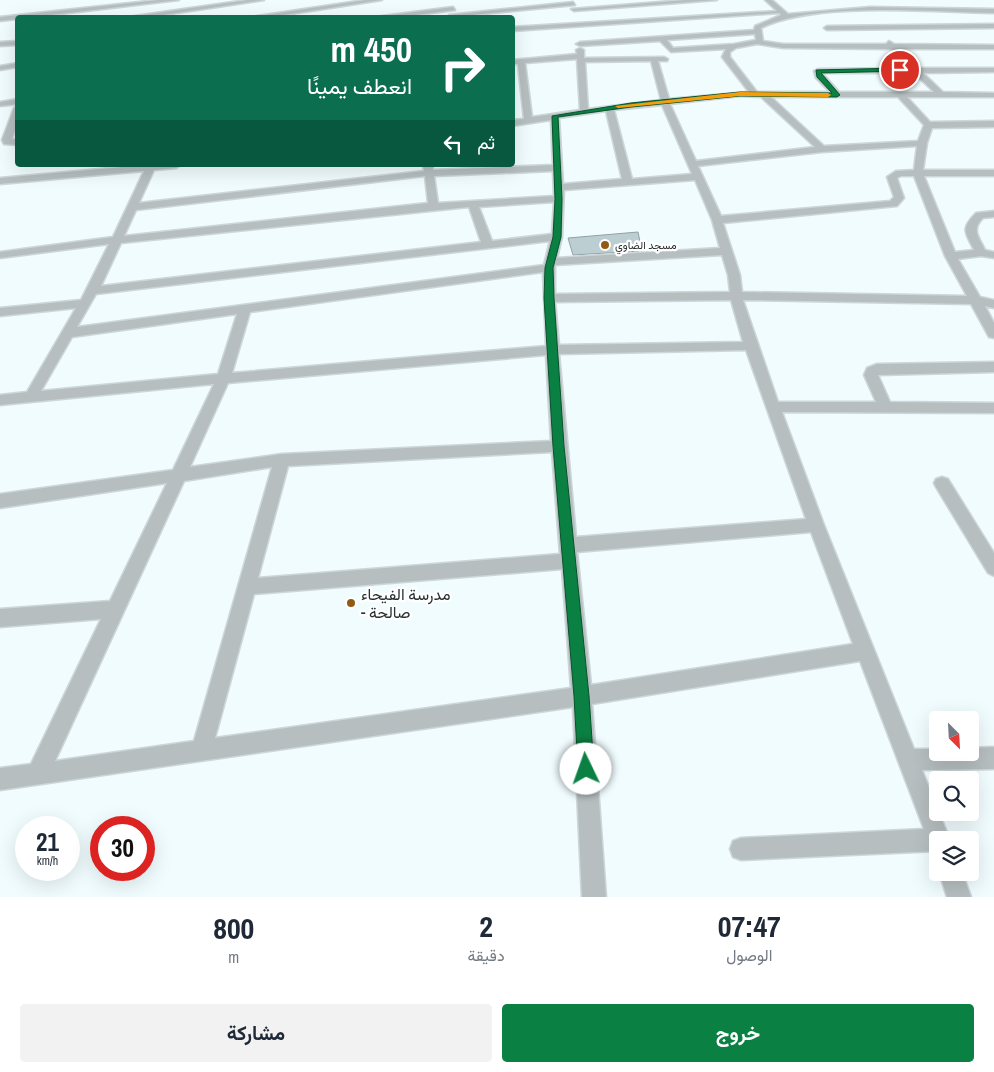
<!DOCTYPE html>
<html lang="ar">
<head>
<meta charset="utf-8">
<style>
	body { margin:0; font-family:"Archivo Narrow",Vazirmatn,sans-serif; background:#f2f2f3; color:#1f2937; direction:rtl; height:100vh; display:flex; flex-direction:column; font-size:19px; white-space:nowrap }
	* { box-sizing:border-box; margin:0 }
	p { font-size:16px; color:#747a83 }
	.icon { flex:none; width:28px; height:28px; fill:none; stroke:currentColor; stroke-width:2; stroke-linecap:round; stroke-linejoin:round }
	.map { position:relative; height:897px; overflow:hidden; direction:ltr }
	.drawer { display:flex; flex-direction:column; background:#fff; flex:1 }
	.drawer>* { flex:none }
	.hud { position:absolute; left:15px; top:15px; width:500px; height:152px; border-radius:5px; box-shadow:0 5px 20px #0002; direction:rtl; background:#0b6e4f; color:#fff; overflow:hidden }
	.needle { width:32px; rotate:156deg }
	.fabs { position:absolute; left:929px; top:711px; display:grid; gap:10px }
	.fabs a { display:grid; place-items:center; width:50px; height:50px; border-radius:5px; background:#fff; box-shadow:0 5px 20px #0002; font-size:25px }
	.speed { position:absolute; left:15px; top:816px; display:flex; gap:10px; font-size:25px; font-weight:700; text-align:center }
	.speed>* { display:grid; place-content:center; width:65px; height:65px; border-radius:50%; background:#fff; box-shadow:0 5px 20px #0002; line-height:1 }
	.speed small { font-size:12px; font-weight:400 }
	.speed .limit { border:8px solid #d22; background:#fff; color:#111 }
	.pin { position:absolute; display:grid; place-items:center; width:42px; height:42px; color:#fff; margin:-21px; border:2px solid #fff; border-radius:50%; box-shadow:0 1px 5px #0007 }
	.me { position:absolute; width:55px; margin:-28px; rotate:357deg; stroke-linejoin:round; filter:drop-shadow(0 0 4px #0008) }
	.turn { display:flex; align-items:center; gap:18px; height:105px; padding:0 20px; font-size:22px }
	.turn .icon { width:65px; height:65px; stroke-width:2.5 }
	.turn b { display:block; font-size:35px; line-height:42px }
	.then { display:flex; align-items:center; height:48px; padding:0 20px; background:#0003; gap:10px; font-size:19px }
	.eta { display:flex; justify-content:space-evenly; align-items:center; height:85px; text-align:center }
	.eta b { font-size:30px; font-weight:700; line-height:35px }
	.primary-button { display:flex; gap:10px; margin-top:auto; padding:10px 20px }
	.primary-button a { flex:1; height:58px; border-radius:5px; background:#0b8043; color:#fff; font-size:20px; font-weight:700; line-height:58px; text-align:center }
	.primary-button a+a { background:#f2f2f3; color:#1f2937 }
	.map>svg:first-child { display:block }
	.building { fill:#bdced2; stroke:#91a1a5 }
	.lines { fill:none; stroke-linecap:round; stroke-linejoin:round }
	.street-casing { stroke:#cdd7da; stroke-width:3 }
	.street { fill:#b6bec0; fill-rule:evenodd }
	.route { fill:#0b8043; stroke:#07532c }
	.slow { fill:#f59e0b }
	.poi-dot { fill:#925a12; stroke:#fff; stroke-width:2 }
	.labels { text-anchor:middle; dominant-baseline:central; stroke-width:4.5; stroke-linejoin:round; paint-order:stroke }
	.far-poi-label { font-size:11px; fill:#282f31; stroke:#fff; text-anchor:start }
	.near-poi-label { font-size:16px; fill:#282f31; stroke:#fff; text-anchor:start }
</style>
</head>
<body>
<div class="map">
<svg width="994" height="897" viewBox="0 0 994 897">
	<rect width="100%" height="100%" fill="#f1fcff"/>
	<path class="building" d="M 638,232 L 642,251 L 573,255 L 568,238 Z"/>
	<g class="lines">
		<defs>
			<path id="street" d="M 158,0 L 179,0 L 0,21 L 0,17 Z
				M 247,0 L 264,0 L 143,18 L 121,18 Z
				M 365,0 L 382,0 L 265,18 L 244,18 Z
				M 685,0 L 717,0 L 574,11 L 571,9 Z
				M 765,0 L 772,0 L 788,14 L 870,7 L 994,9 L 994,13 C 931,12 815,1 761,28 L 763,41 L 783,44 L 886,44 L 889,41 L 894,44 L 994,45 L 994,49 L 899,49 L 918,68 L 994,68 L 994,72 L 923,73 L 943,92 L 994,93 L 994,97 L 907,97 L 930,122 L 994,121 L 994,127 L 932,128 L 927,143 L 923,170 L 994,170 L 994,176 L 924,176 L 955,252 L 974,250 C 965,232 960,229 976,213 L 994,211 L 994,217 L 983,218 C 971,230 979,237 985,250 L 994,252 L 994,258 L 981,256 L 958,259 L 980,297 L 994,300 L 994,308 L 985,306 L 994,323 L 994,338 L 989,337 L 971,304 L 743,300 L 778,402 L 876,402 L 864,375 L 867,368 L 877,364 L 994,362 L 994,372 L 878,375 L 890,402 L 994,403 L 994,413 L 782,412 L 824,525 L 914,749 L 938,749 L 938,752 L 970,752 L 970,748 L 994,747 L 994,769 L 922,770 L 950,840 L 938,840 L 938,851 L 741,860 L 733,857 L 730,849 L 733,841 L 741,838 L 924,829 L 860,661 L 592,704 L 606,897 L 582,897 L 573,707 L 0,790 L 0,768 L 31,764 L 101,619 L 0,627 L 0,609 L 110,601 L 167,483 L 0,508 L 0,494 L 173,470 L 214,384 L 0,405 L 0,395 L 27,392 L 76,308 L 0,316 L 0,308 L 81,300 L 109,244 L 0,258 L 0,252 L 113,237 L 144,171 L 0,184 L 0,178 L 145,165 L 181,165 L 176,168 L 154,170 L 139,203 L 424,171 L 423,165 L 433,165 L 433,170 L 553,165 L 551,120 L 512,126 L 512,120 L 524,119 L 518,64 L 512,64 L 512,60 L 577,54 L 576,50 L 580,48 L 584,50 L 584,58 L 664,57 L 668,59 L 667,61 L 658,61 L 669,99 L 749,92 L 722,57 L 726,49 L 671,52 L 660,41 L 580,46 L 576,44 L 580,42 L 754,30 L 755,26 L 781,15 L 779,13 L 512,31 L 512,27 L 777,11 ZM 755,34 L 756,40 L 734,44 L 673,48 L 667,40 ZM 757,44 L 783,48 L 891,49 L 910,68 L 818,69 L 814,71 L 816,78 L 830,92 L 757,92 L 730,57 L 730,52 L 736,48 ZM 577,59 L 580,110 L 532,117 L 525,63 ZM 651,61 L 661,100 L 588,109 L 585,62 ZM 822,73 L 914,73 L 934,92 L 839,92 ZM 740,96 L 761,97 L 815,147 L 696,161 L 670,104 ZM 771,97 L 898,97 L 924,125 L 918,141 L 824,146 ZM 662,105 L 692,174 L 632,179 L 614,110 ZM 606,111 L 622,179 L 563,184 L 559,118 ZM 917,146 L 914,170 L 896,171 L 887,177 L 894,197 L 890,201 L 721,216 L 698,166 L 822,152 ZM 553,171 L 554,196 L 438,203 L 434,176 ZM 425,176 L 428,203 L 124,236 L 136,210 ZM 901,176 L 914,176 L 945,256 L 967,296 L 742,292 L 740,275 L 723,223 L 897,206 L 904,198 L 897,178 ZM 695,180 L 712,220 L 720,248 L 557,258 L 562,237 L 564,190 ZM 554,202 L 552,234 L 492,241 L 479,207 ZM 469,207 L 481,242 L 101,286 L 121,243 ZM 550,241 L 544,265 L 77,327 L 96,294 ZM 722,255 L 728,275 L 730,292 L 555,294 L 555,265 ZM 543,272 L 546,346 L 232,373 L 250,312 ZM 731,300 L 743,342 L 559,345 L 555,302 ZM 237,314 L 218,374 L 41,391 L 72,337 ZM 746,350 L 806,519 L 576,537 L 559,354 ZM 546,355 L 551,441 L 282,454 L 190,467 L 228,383 ZM 552,452 L 560,554 L 258,578 L 288,466 ZM 272,467 L 194,741 L 55,761 L 184,481 ZM 811,532 L 853,644 L 591,685 L 577,552 ZM 562,569 L 571,688 L 215,738 L 254,594 Z
				M 573,2 L 575,5 L 452,17 L 449,15 Z
				M 453,7 L 455,10 L 393,18 L 367,18 Z
				M 994,24 L 994,28 L 827,30 L 824,28 L 827,26 Z
				M 18,41 L 18,45 L 0,46 L 0,42 Z
				M 18,63 L 18,67 L 0,70 L 0,66 Z
				M 18,99 L 18,104 L 0,106 L 0,102 Z
				M 18,106 L 18,122 L 12,139 L 18,139 L 18,145 L 4,144 L 2,140 L 14,108 Z
				M 942,477 L 948,479 L 994,553 L 994,576 L 988,573 L 936,487 L 934,483 L 936,479 Z
				M 939,872 L 962,872 L 971,897 L 947,897 Z"/>
		</defs>
		<use href="#street" class="street-casing"/>
		<use href="#street" class="street"/>
	</g>
	<path class="route" d="M 900,68 L 902,71 L 821,73 L 840,95 L 837,97 L 740,96 L 631,107 L 558,117 L 562,199 L 561,237 L 553,268 L 554,298 L 564,446 L 589,696 L 594,769 L 592,775 L 586,777 L 580,775 L 578,769 L 574,696 L 553,446 L 544,298 L 545,268 L 553,237 L 555,199 L 552,116 L 631,103 L 740,92 L 832,93 L 817,77 L 816,70 Z"/>
	<path class="slow" d="M 740,92 L 828,93 L 831,95 L 828,97 L 740,96 L 618,108 L 615,106 Z"/>
	<g class="poi-dot">
		<circle cx="605" cy="245" r="5"/>
		<circle cx="351" cy="603" r="5"/>
	</g>
	<g class="labels">
		<g class="far-poi-label">
			<text x="615" y="245">مسجد الضاوي</text>
		</g>
		<g class="near-poi-label">
			<text x="361" y="594">مدرسة الفيحاء<tspan x="361" dy="18">- صالحة</tspan></text>
		</g>
	</g>
</svg>
<div class="fabs">
<a><svg class="needle" viewBox="-14 -14 28 28"><path d="M0-13l5 13h-10z" fill="#e53935"/><path d="M0 13l5-13h-10z" fill="#747a83"/></svg></a>
<a><svg class="icon" aria-label="search" viewBox="0 0 24 24"><circle cx="10" cy="10" r="6"/><path d="M15 15l6 6"/></svg></a>
<a><svg class="icon" aria-label="layers" viewBox="0 0 24 24"><path d="M12 4l9 5-9 5-9-5zM3 14l9 5 9-5"/></svg></a>
</div>
<div class="speed"><div>21<small>km/h</small></div><div class="limit">30</div></div>
<div class="pin" style="left:900px;top:70px;background:#d93025"><svg class="icon" aria-label="arrive" viewBox="0 0 24 24"><path d="M6 21V4h12l-3 4 3 4H6"/></svg></div>
<svg class="me" style="left:586px;top:769px" viewBox="-20 -20 40 40"><circle r="19" fill="#fff"/><path d="M0-13L10 11 0 6-10 11z" fill="#0b8043"/></svg>
<div class="hud">
<div class="turn"><svg class="icon" aria-label="right" viewBox="0 0 24 24"><path d="M7 20v-9h11M14 6l5 5-5 5"/></svg><div><b>450 m</b>انعطف يمينًا</div></div>
<div class="then">ثم<svg class="icon" aria-label="left" viewBox="0 0 24 24"><path d="M17 20v-9H6M10 6l-5 5 5 5"/></svg></div>
</div>
</div>
<section class="drawer">
<div class="eta">
<div><b>07:47</b><p>الوصول</p></div>
<div><b>2</b><p>دقيقة</p></div>
<div><b>800</b><p>m</p></div>
</div>
<div class="primary-button"><a>خروج</a><a>مشاركة</a></div>
</section>
</body>
</html>
